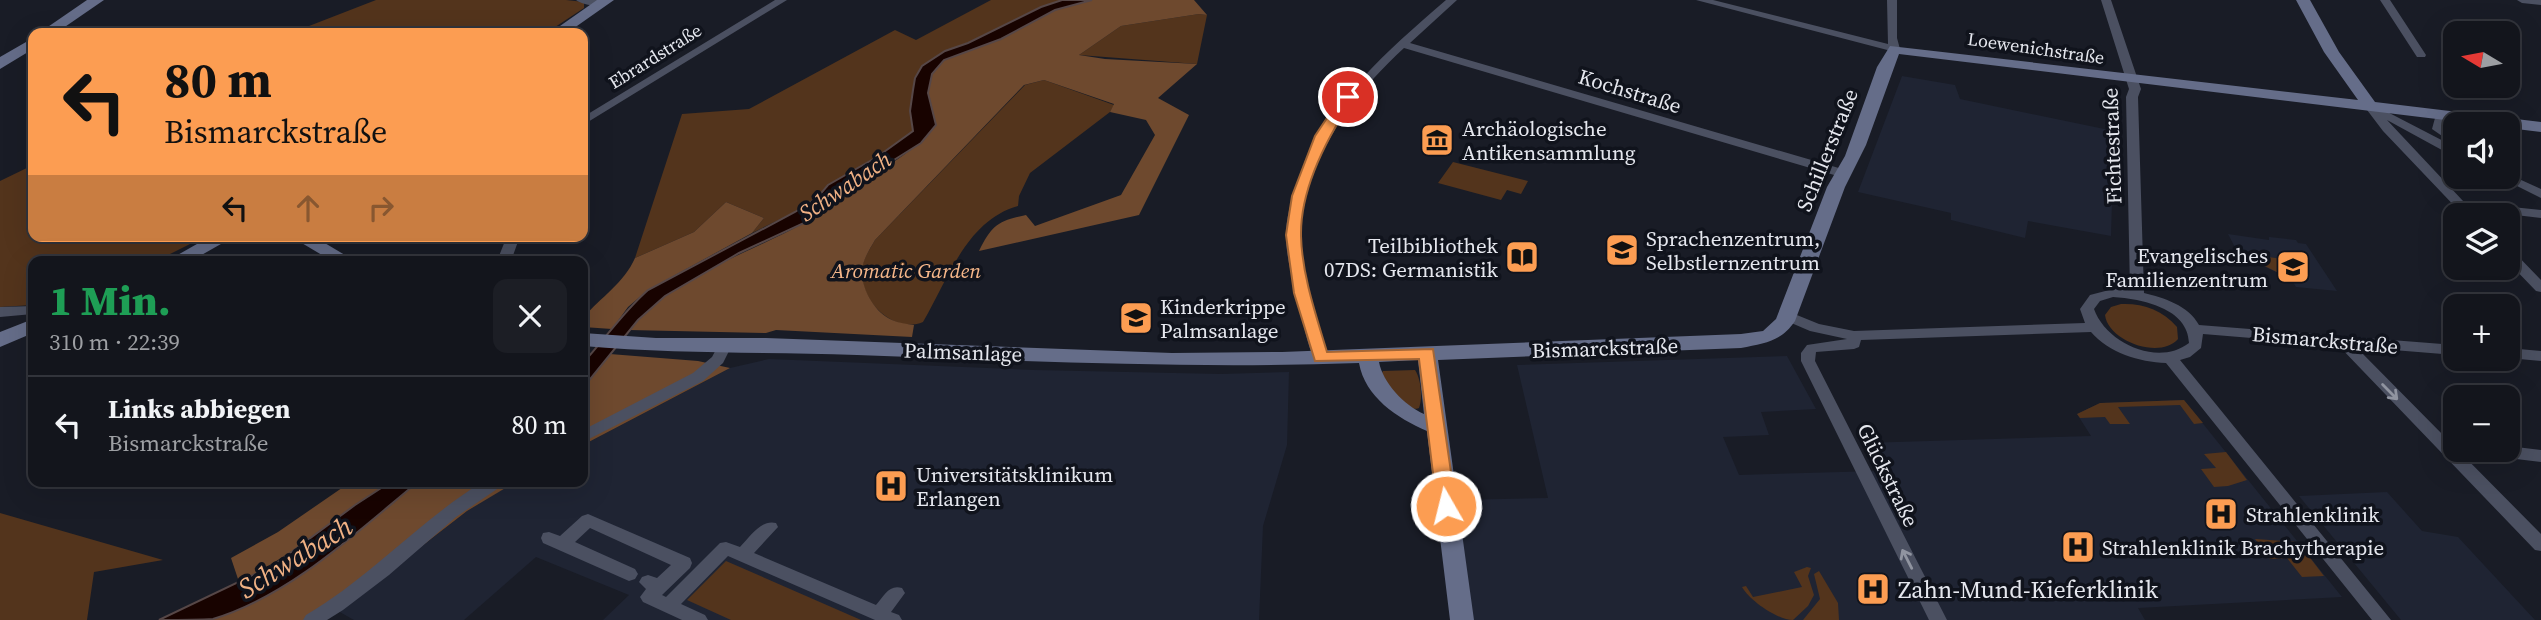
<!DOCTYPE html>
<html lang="de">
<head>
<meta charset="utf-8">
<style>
	body { margin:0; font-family:"Source Serif 4",serif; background:#1c1e25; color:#f1f3f6; height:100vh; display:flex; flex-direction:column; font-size:26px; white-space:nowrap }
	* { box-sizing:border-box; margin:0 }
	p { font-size:23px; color:#9d9fa3 }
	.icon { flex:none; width:38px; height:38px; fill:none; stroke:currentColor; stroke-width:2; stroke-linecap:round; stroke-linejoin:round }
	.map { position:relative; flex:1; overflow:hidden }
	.details { position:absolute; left:28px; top:256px; width:560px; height:231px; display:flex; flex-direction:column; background:#13151c; border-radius:14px; box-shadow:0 7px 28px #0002,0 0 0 2px #32343b }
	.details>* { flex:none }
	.guide { position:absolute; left:28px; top:28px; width:560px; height:214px; border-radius:14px; box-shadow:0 7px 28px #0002,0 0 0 2px #32343b; background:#fc9d52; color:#111; overflow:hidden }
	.needle { width:46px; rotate:280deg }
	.tools { position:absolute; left:2443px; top:21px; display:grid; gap:14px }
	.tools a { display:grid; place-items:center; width:77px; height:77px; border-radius:14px; background:#13151c; box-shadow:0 7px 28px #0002,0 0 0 2px #32343b; font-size:35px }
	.pin { position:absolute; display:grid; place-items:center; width:60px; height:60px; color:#fff; margin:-30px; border:4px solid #fff; border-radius:50%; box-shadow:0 2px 7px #0007 }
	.me { position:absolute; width:77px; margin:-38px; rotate:352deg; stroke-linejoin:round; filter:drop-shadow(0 0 5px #0008) }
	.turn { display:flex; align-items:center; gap:24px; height:147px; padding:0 21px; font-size:32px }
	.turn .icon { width:91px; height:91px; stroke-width:2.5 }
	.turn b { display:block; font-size:49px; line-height:60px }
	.lanes { display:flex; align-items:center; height:66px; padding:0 21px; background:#0003; justify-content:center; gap:35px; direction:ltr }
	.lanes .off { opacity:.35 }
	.round { display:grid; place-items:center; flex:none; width:74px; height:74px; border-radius:14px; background:#1c1e25 }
	.head { display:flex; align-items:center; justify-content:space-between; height:119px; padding:0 21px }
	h1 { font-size:42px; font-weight:800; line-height:52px; color:#1e9e55 }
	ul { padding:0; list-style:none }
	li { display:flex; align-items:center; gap:21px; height:98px; padding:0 21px; border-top:2px solid #32343b }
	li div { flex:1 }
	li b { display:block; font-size:26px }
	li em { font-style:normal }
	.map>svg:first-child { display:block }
	.built { fill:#1f2433 }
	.green { fill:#53341c }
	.forest { fill:#6e492e }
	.water { fill:#180300; stroke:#564747; stroke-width:2 }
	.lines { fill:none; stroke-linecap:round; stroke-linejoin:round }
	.street { fill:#4b5061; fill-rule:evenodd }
	.secondary { fill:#656d89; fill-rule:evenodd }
	.oneway { stroke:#9094a0 }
	.route { fill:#fc9d52; stroke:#a46635; stroke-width:2 }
	.labels { text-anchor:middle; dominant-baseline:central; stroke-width:7; stroke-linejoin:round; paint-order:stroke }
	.far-street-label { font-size:18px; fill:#e5e7ee; stroke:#10131c }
	.street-label { font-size:21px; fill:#e5e7ee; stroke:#10131c }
	.poi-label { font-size:21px; fill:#e5e7ee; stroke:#10131c; text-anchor:start }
	.park-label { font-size:21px; font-style:italic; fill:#f6b78a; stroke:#10131c }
	.water-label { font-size:23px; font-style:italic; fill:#f0b184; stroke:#10131c }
	.near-poi-label { font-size:24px; fill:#e5e7ee; stroke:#10131c; text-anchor:start }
	.near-water-label { font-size:28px; font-style:italic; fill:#f0b184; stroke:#10131c }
</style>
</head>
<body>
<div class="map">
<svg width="2541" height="620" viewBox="0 0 2541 620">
	<rect width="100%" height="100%" fill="#191c26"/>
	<path class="built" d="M 1902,76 L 1955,85 L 1960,99 L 2114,131 L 2111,236 L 2028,221 L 2025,238 L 1951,220 L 1951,213 L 1858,192 Z
		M 2228,234 L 2269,240 L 2269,237 L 2296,240 L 2298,243 L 2306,244 L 2337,291 L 2296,287 L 2291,279 L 2239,255 Z
		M 1787,356 L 1816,409 L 1761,412 L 1769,435 L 1723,437 L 1739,475 L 1877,471 L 1864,443 L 2091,436 L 2077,414 L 2100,403 L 2184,400 L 2342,597 L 2138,608 L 2145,620 L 1470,620 L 1454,500 L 1548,498 L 1517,365 Z
		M 769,359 L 1034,370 L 1221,374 L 1289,372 L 1287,445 L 1263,526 L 1259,620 L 603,620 L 629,595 L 536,557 L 464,620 L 354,620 L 338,611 L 467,511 L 499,491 L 517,481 L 583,481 L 583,445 L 730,368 Z
		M 2387,492 L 2422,531 L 2458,537 L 2535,620 L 2401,620 L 2299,496 Z"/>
	<path class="green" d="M 376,0 L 566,0 L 584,2 L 584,8 L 546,33 L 291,33 Z
		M 991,0 L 1062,0 C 1021,13 985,38 945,51 L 910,111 L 913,131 L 877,157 L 828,185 L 817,198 L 795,212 L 752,233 L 764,218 L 726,202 L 694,232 L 635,258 L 682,114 L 749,109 L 895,30 L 916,40 Z
		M 1199,14 L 1207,15 L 1197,64 L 1079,55 L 1121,26 Z
		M 1044,80 L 1114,105 L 1110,112 L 1030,173 L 1019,196 L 1018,206 C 967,220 948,279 923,322 C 892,335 855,296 863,264 C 865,256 871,247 875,240 L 1025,85 Z
		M 1453,162 L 1528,181 L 1521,194 L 1507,190 L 1501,200 L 1438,183 Z
		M 33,165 L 33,236 L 206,236 L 156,261 L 33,261 L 33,305 L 0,307 L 0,181 Z
		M 2238,253 L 2283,259 L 2294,278 L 2291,279 Z
		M 2121,304 C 2142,303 2163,310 2177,327 L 2178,339 C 2160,360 2108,341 2105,315 L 2111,307 Z
		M 1415,370 C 1421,379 1423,398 1419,408 C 1403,414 1390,386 1381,375 L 1383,371 Z
		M 2184,400 L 2203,423 L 2194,424 L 2180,405 L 2118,407 L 2130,424 L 2110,424 L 2105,417 L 2080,418 L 2077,414 L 2100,403 Z
		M 2226,452 L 2247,480 L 2228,486 L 2214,487 L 2201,469 L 2216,468 L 2204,454 Z
		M 0,513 L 163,560 L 94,572 L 87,620 L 0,620 Z
		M 2255,539 L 2298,542 L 2324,576 L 2302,577 L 2287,558 L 2270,559 Z
		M 726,561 L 861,620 L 731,620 L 687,600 Z
		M 1807,567 L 1811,568 L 1808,576 L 1814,595 L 1808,606 L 1793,620 C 1778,620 1750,601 1742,587 L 1746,586 L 1753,597 L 1802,587 L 1794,572 Z
		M 1819,571 L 1838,603 L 1839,620 L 1803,620 L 1820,599 L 1814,574 Z"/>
	<path class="forest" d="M 1092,0 L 1194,0 L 1207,15 L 1199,14 L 1121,26 L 1079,55 L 1105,59 L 1197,64 L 1158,98 L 1189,115 L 1139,215 L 979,251 C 992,225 998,221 1026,215 L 1035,226 L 1121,195 L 1155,135 L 1146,120 L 1110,112 L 1114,104 L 1044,80 L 1024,85 L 875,240 C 871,247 865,256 863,265 C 858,284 874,313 892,320 C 899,323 907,324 914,325 L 912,337 L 776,330 L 766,333 L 629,330 C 672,276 744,256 802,224 C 816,216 827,202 840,194 C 874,173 911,156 936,125 L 928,93 L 932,74 L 944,60 L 1001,39 L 1055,10 Z
		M 726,202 L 764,218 L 752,233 L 648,290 L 628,307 L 612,329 L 583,327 L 583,318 C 601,297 624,283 635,258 L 694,232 Z
		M 610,354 L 698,361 L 730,368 L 583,445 L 583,388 Z
		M 352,481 L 392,481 C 340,514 294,555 239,582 L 231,558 L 278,532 Z
		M 419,481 L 517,481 L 467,511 L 338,611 L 319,620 L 211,620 C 294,585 350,538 419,481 Z"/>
	<path class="water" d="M 1062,0 L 1092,0 L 1055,10 L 1001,39 L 944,60 L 932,74 L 928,93 L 936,125 L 921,143 L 838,195 L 804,223 L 739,253 L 665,296 L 638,320 L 583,388 L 583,363 C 605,339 623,312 648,290 L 795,212 L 817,198 L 828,185 L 877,157 L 913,131 L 910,111 L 913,90 L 915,78 L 922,66 L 945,51 L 968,43 L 1041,7 Z
		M 392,481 L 419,481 C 358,531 290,596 213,619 C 198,620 176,620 159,620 L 274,565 L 355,505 Z"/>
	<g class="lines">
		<path class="street" d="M 576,0 L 602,0 L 607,3 C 600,8 583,5 576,0 Z
			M 775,0 L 787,0 L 583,125 L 583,117 Z
			M 1446,0 L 1457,0 L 1410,43 L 1849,171 L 1851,174 L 1845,178 L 1841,177 L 1404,48 C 1362,87 1329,128 1310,183 C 1304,200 1299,218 1300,236 C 1302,277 1317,317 1327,357 L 1320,362 L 1315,360 C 1306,344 1304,322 1299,304 C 1293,281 1285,255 1286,231 C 1287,211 1294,192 1301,174 C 1332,98 1385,53 1446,0 Z
			M 1696,0 L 1713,0 L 1888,44 L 1887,0 L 1897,0 L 1897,38 L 1900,49 L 1895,52 Z
			M 2101,0 L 2111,0 L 2141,89 L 2138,97 L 2144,293 C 2164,298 2188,305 2199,325 L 2455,345 L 2455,355 L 2356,347 L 2541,534 L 2541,551 L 2535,550 L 2338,345 L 2203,334 L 2201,348 L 2190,357 L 2180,360 L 2391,620 L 2372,620 L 2166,363 C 2139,362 2109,353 2091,332 L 1861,340 L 1859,347 L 1854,349 L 1816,352 L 1815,361 L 1947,620 L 1929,620 L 1801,361 L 1801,353 L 1807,345 L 1847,339 L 1810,331 L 1782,319 L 1780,316 L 1787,311 L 1819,324 L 1854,331 L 2085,323 L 2080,309 L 2090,295 L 2113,289 L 2130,290 L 2126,97 L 2129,89 ZM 2113,297 C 2142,299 2188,308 2189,343 C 2158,367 2106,343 2094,309 L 2100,301 Z
			M 2380,0 L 2390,0 L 2426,55 L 2425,57 L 2417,57 Z
			M 2517,0 L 2541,0 L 2541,5 L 2522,3 Z
			M 2370,103 L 2455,147 L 2455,156 L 2451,155 L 2387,120 L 2464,202 L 2541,210 L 2541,218 L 2473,210 L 2476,215 L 2463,215 L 2383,131 L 2364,106 Z
			M 2450,112 L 2456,116 L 2445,122 L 2444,128 L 2455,136 L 2455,145 L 2432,129 L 2435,118 Z
			M 2508,174 L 2541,189 L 2541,198 L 2499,177 L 2508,177 Z
			M 507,236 L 520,236 L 511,261 L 497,261 Z
			M 2508,250 L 2513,251 L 2541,280 L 2541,292 L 2536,291 L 2508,262 Z
			M 33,306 L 33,314 L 0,317 L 0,307 Z
			M 725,340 L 732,345 L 723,363 L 703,381 L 583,442 L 583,430 L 693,373 L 712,357 L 720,342 Z
			M 2508,348 L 2541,351 L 2541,361 L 2508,358 Z
			M 2508,446 L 2541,450 L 2541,462 L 2491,456 L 2485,454 L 2483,450 L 2508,450 Z
			M 484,481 L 505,481 L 503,485 L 456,517 L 389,575 L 343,610 L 327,620 L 303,620 L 306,615 C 371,577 420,520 484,481 Z
			M 588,514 L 690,558 L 692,563 L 690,568 L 662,595 L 666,597 L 720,543 L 726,542 L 740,547 C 750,537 761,519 776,523 L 778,527 L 754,553 L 876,605 C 884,596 889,584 902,588 L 905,593 L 891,612 L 899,615 L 902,620 L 875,620 L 728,556 L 681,604 L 705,615 L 708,620 L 682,620 L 643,602 L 640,597 L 646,589 L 639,582 L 642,577 L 648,575 L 657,578 L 671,565 L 590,528 L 575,542 L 635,569 L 638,574 L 635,579 L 629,581 L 543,543 L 541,538 L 543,533 L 549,532 L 560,536 L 582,516 Z"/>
		<path class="secondary" d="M 87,0 L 104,0 L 56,33 L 39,33 Z
			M 597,0 L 614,0 L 567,33 L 550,33 Z
			M 2296,0 L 2310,0 L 2339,52 L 2375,102 L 2541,122 L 2541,132 L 2508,128 L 2508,124 L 2478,124 L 1899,54 L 1866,145 L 1845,187 L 1795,321 C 1781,342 1764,343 1741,348 L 1438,360 L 1474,620 L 1450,620 L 1427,431 C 1397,418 1365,397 1359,363 C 1192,369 1025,361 857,355 C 766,352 674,354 583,346 L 583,333 L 656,338 L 766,338 L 1172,353 L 1282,352 L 1741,334 L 1763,331 L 1776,319 L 1827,187 L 1845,156 L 1877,67 L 1890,46 L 2358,100 L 2324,52 ZM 1418,360 L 1424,414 C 1404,405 1383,383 1379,362 Z
			M 33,38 L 33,49 L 0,69 L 0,57 Z
			M 211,236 L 235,236 L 191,261 L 167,261 Z
			M 290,236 L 313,236 L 355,261 L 332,261 Z
			M 33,319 L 33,333 L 0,347 L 0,332 Z"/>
	</g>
	<defs><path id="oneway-shaft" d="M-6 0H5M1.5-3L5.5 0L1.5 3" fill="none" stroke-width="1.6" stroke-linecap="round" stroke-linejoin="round" transform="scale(1.75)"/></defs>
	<g class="oneway">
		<use href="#oneway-shaft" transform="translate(2390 392) rotate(45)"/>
		<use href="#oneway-shaft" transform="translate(1907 559) rotate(-117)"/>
	</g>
	<path class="route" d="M 1348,93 L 1354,97 C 1328,136 1300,187 1301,236 C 1302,275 1316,315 1327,352 L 1433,349 L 1456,506 L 1453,510 L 1440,510 L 1437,506 L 1419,359 L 1315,361 L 1294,293 L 1286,235 L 1292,196 L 1315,136 L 1343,94 Z"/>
	<defs>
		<symbol id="museum-square" viewBox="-11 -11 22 22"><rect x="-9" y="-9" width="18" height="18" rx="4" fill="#fc9d52" stroke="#10131c"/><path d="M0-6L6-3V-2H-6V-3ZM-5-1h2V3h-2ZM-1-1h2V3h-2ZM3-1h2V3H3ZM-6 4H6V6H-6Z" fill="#111"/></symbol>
		<symbol id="university-square" viewBox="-11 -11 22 22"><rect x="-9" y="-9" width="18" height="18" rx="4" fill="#fc9d52" stroke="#10131c"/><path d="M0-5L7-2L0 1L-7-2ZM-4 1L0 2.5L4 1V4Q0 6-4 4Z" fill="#111"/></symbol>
		<symbol id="library-square" viewBox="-11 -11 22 22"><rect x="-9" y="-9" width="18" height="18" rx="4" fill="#fc9d52" stroke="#10131c"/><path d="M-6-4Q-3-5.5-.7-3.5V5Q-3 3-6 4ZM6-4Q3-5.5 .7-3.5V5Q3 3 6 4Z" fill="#111"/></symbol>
		<symbol id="school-square" viewBox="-11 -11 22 22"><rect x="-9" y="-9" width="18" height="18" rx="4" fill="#fc9d52" stroke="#10131c"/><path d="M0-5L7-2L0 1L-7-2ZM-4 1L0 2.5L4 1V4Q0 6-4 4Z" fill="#111"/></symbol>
		<symbol id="hospital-square" viewBox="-11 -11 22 22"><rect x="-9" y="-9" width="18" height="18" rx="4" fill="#fc9d52" stroke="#10131c"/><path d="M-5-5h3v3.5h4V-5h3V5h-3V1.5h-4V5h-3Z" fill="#111"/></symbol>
	</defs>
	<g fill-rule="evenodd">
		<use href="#museum-square" x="1418" y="121" width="38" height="38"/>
		<use href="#university-square" x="1603" y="231" width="38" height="38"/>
		<use href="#library-square" x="1503" y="238" width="38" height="38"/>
		<use href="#school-square" x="2274" y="248" width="38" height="38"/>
		<use href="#school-square" x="1117" y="299" width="38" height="38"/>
		<use href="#hospital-square" x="872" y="467" width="38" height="38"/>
		<use href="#hospital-square" x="2202" y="495" width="38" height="38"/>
		<use href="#hospital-square" x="2059" y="528" width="38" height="38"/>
		<use href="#hospital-square" x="1854" y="570" width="38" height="38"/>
	</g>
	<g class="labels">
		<g class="far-street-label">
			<text transform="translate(2036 48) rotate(8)">Loewenichstraße</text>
			<text transform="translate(655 56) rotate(-32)">Ebrardstraße</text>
		</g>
		<g class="street-label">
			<text transform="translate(1630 91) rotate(17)">Kochstraße</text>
			<text transform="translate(2112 146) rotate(-92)">Fichtestraße</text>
			<text transform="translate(1827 150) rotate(-68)">Schillerstraße</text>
			<text transform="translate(2325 340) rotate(5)">Bismarckstraße</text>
			<text transform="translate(1605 348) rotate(-2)">Bismarckstraße</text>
			<text transform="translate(963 352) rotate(2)">Palmsanlage</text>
			<text transform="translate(1888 475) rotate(64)">Glückstraße</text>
		</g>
		<g class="poi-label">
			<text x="1462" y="128">Archäologische<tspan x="1462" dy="24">Antikensammlung</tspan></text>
			<text x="1646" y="238">Sprachenzentrum,<tspan x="1646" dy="24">Selbstlernzentrum</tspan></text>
			<text x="1498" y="245" text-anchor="end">Teilbibliothek<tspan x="1498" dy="24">07DS: Germanistik</tspan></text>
			<text x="2268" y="255" text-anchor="end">Evangelisches<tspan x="2268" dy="24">Familienzentrum</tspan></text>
			<text x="1160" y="306">Kinderkrippe<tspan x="1160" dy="24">Palmsanlage</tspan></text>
			<text x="916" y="474">Universitätsklinikum<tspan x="916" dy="24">Erlangen</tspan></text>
			<text x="2246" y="514">Strahlenklinik</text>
			<text x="2102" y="547">Strahlenklinik Brachytherapie</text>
		</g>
		<g class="park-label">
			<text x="906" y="270">Aromatic Garden</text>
		</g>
		<g class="water-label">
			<text transform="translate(845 186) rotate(-34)">Schwabach</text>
		</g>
		<g class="near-poi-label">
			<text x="1898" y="589">Zahn-Mund-Kieferklinik</text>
		</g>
		<g class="near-water-label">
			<text transform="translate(295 557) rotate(-32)">Schwabach</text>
		</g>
	</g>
</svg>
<div class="tools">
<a><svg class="needle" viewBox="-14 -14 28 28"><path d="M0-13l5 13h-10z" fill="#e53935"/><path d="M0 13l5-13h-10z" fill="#9d9fa3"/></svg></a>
<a><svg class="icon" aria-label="sound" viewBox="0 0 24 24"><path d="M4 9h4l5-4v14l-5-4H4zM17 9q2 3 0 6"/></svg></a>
<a><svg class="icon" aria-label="layers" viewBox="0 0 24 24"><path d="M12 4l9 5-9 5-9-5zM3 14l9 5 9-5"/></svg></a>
<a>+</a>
<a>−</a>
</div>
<div class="pin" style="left:1348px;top:97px;background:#d93025"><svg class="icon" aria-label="arrive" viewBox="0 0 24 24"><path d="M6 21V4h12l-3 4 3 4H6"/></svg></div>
<svg class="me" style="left:1446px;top:506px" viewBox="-20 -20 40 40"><circle r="17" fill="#fc9d52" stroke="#fff" stroke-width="3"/><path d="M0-11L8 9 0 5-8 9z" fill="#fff"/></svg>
<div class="guide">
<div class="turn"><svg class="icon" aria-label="left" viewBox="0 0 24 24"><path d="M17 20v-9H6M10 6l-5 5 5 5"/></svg><div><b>80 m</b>Bismarckstraße</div></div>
<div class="lanes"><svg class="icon" aria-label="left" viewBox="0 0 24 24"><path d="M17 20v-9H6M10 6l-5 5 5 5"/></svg><svg class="icon off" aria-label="ahead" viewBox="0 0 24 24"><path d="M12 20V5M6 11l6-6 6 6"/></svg><svg class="icon off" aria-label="right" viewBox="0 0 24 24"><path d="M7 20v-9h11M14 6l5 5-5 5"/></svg></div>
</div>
<section class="details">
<div class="head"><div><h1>1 Min.</h1><p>310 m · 22:39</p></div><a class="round"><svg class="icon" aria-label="close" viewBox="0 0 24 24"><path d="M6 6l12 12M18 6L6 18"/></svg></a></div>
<ul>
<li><svg class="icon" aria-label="left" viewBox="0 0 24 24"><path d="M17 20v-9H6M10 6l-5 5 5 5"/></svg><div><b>Links abbiegen</b><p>Bismarckstraße</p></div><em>80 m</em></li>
</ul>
</section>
</div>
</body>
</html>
